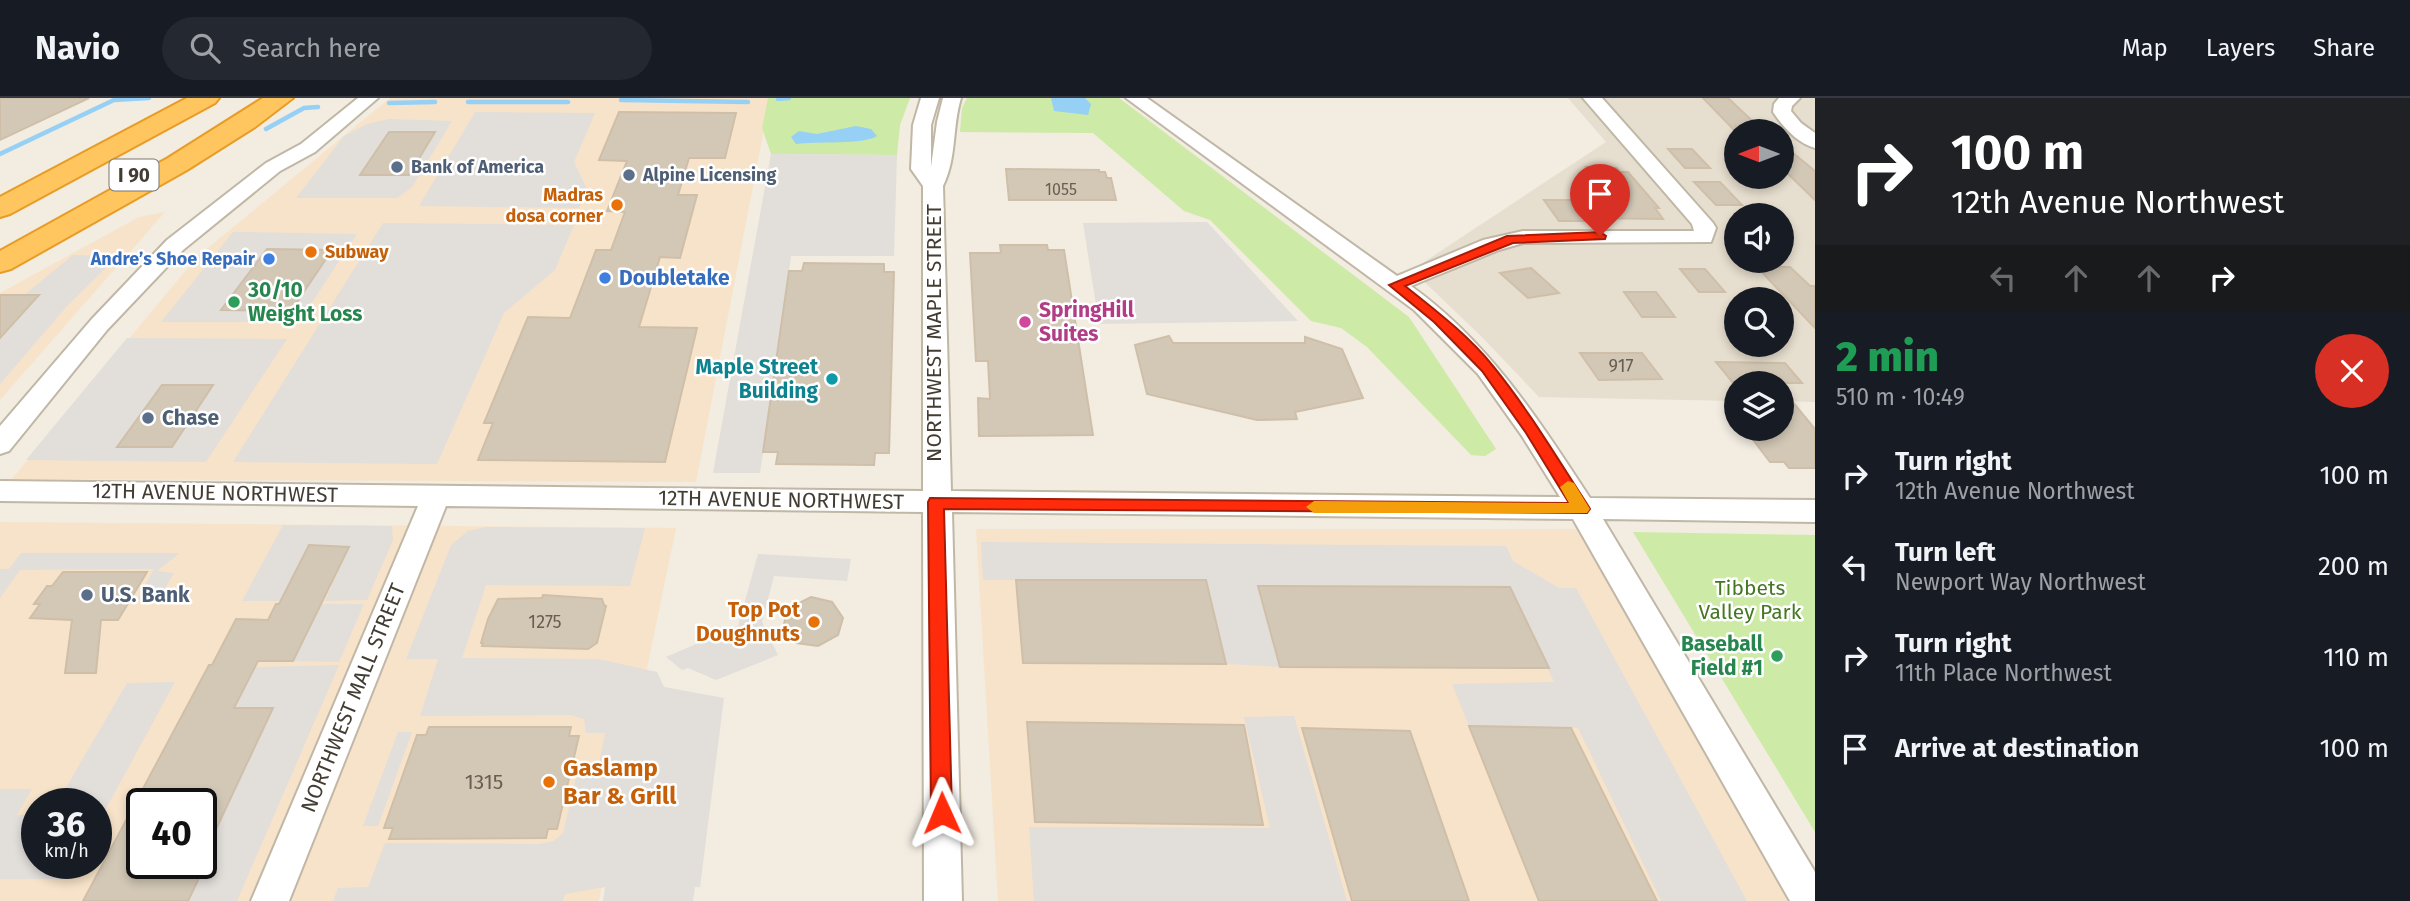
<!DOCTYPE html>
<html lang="en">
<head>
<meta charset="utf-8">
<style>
	body { margin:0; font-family:"Fira Sans",sans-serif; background:#242831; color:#f1f3f6; height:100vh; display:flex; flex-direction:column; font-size:26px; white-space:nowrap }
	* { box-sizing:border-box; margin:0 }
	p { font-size:23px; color:#9ea1a6 }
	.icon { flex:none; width:38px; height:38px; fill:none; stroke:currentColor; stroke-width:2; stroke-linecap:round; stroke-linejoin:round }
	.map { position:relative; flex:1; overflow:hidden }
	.details { display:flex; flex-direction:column; background:#171b24; width:595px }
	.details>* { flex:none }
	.top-card { background:#202124; color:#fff; overflow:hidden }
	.needle { width:46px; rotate:270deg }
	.tools { position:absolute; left:1724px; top:21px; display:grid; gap:14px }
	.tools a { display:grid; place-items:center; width:70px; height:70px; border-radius:50%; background:#171b24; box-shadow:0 4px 10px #0003; font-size:35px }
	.speed { position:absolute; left:21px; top:690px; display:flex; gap:14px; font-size:35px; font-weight:700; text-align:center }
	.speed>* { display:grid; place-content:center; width:91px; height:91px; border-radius:50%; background:#171b24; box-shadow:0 4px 10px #0003; line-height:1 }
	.speed small { font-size:18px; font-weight:400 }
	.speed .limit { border:4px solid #111; border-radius:10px; background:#fff; color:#111 }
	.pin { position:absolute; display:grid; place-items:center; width:60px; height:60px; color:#fff; margin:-72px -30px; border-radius:50% 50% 50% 0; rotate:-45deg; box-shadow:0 0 7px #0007 }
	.pin .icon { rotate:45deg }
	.me { position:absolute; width:77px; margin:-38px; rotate:359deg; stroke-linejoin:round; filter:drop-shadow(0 0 5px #0008) }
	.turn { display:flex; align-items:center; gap:24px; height:147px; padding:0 21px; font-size:32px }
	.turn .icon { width:91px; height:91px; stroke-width:2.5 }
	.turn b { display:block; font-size:49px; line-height:60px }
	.lanes { display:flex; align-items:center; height:66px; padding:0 21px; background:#0003; justify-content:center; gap:35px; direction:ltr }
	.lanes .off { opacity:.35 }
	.round { display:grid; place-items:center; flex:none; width:74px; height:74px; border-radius:37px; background:#242831 }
	.overview { display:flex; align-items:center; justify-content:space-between; height:119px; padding:0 21px }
	h1 { font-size:42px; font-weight:800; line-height:52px; color:#1e9e55 }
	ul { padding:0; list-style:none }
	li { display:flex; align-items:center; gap:21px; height:91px; padding:0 21px }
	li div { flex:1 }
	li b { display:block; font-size:26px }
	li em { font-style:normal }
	header { display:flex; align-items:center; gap:42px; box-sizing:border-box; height:98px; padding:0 35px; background:#171b24; border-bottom:2px solid #363941 }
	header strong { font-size:33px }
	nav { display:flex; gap:38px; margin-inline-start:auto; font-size:24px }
	.search { width:490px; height:63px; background:#242831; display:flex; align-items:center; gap:18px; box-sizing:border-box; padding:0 24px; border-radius:38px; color:#9ea1a6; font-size:26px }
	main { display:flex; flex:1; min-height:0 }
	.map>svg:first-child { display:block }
	.residential { fill:#e6dece; fill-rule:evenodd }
	.commercial { fill:#f7e3c9; fill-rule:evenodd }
	.green { fill:#cdeaa6 }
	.parking { fill:#e2deda }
	.water { fill:#97d0f5 }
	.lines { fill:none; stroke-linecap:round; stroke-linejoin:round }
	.stream { stroke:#97d0f5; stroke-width:4.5 }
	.building { fill:#d3c8b6; stroke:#cfbfa9; stroke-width:2 }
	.minor-casing { stroke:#c0b7a6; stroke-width:4 }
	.highway-casing { stroke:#e89c25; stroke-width:4 }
	.minor { fill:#fff; fill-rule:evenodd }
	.highway { fill:#ffc65f; fill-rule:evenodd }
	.route { fill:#ff2b0b; stroke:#a61c07; stroke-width:2 }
	.slow { fill:#f59e0b }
	.service-dot { fill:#5c6f8a; stroke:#fff; stroke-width:2.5 }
	.food-dot { fill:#e8710a; stroke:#fff; stroke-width:2.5 }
	.shop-dot { fill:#3f7fe0; stroke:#fff; stroke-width:2.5 }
	.leisure-dot { fill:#2e9e5b; stroke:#fff; stroke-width:2.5 }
	.hotel-dot { fill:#d1479c; stroke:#fff; stroke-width:2.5 }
	.culture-dot { fill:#0f9aa8; stroke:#fff; stroke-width:2.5 }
	.labels { text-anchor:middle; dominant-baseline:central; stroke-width:5; stroke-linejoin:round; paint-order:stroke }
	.far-number-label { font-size:16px; fill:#675f53 }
	.far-service-label { font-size:18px; font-weight:bold; fill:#4e5e75; stroke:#fff; text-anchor:start }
	.far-food-label { font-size:18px; font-weight:bold; fill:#c56008; stroke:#fff; text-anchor:end }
	.far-shop-label { font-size:18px; font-weight:bold; fill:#366cbe; stroke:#fff; text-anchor:end }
	.number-label { font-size:18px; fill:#675f53 }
	.shield { fill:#fff; stroke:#7b7670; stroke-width:2 }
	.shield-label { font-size:19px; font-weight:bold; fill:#433c32 }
	.shop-label { font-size:21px; font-weight:bold; fill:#366cbe; stroke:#fff; text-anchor:start }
	.leisure-label { font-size:21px; font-weight:bold; fill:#27864d; stroke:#fff; text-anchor:start }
	.hotel-label { font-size:21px; font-weight:bold; fill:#b23c85; stroke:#fff; text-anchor:start }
	.street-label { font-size:21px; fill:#433c32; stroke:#fff }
	.culture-label { font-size:21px; font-weight:bold; fill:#0d838f; stroke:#fff; text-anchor:end }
	.service-label { font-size:21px; font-weight:bold; fill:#4e5e75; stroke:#fff; text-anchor:start }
	.park-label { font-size:21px; fill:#447822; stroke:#fff }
	.food-label { font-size:21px; font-weight:bold; fill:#c56008; stroke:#fff; text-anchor:end }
	.near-number-label { font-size:21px; fill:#675f53 }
	.near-food-label { font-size:24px; font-weight:bold; fill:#c56008; stroke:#fff; text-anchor:start }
</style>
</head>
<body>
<header>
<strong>Navio</strong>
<div class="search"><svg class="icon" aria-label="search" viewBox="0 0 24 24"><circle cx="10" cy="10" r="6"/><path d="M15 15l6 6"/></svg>Search here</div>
<nav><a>Map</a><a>Layers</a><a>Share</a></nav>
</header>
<main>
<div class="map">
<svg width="1815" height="803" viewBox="0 0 1815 803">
	<rect width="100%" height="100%" fill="#f2ece1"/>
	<path class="residential" d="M 1568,0 L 1815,0 L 1815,304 L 1782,303 L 1782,285 L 1736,285 L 1736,303 L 1539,299 L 1482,239 L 1412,172 L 1606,44 ZM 1736,33 L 1782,33 L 1782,79 L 1736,79 ZM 1736,117 L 1782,117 L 1782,163 L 1736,163 ZM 1736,201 L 1782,201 L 1782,247 L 1736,247 Z"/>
	<path class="commercial" d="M 390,0 L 770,0 L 696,384 L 12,381 L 197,159 Z
		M 165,114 L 0,302 L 0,195 L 139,119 Z
		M 0,424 L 676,430 L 599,803 L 0,803 ZM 37,705 L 96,705 L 96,765 L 37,765 ZM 142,705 L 201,705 L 201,765 L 142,765 Z
		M 976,431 L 1578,431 L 1789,803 L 998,803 Z"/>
	<path class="green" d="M 768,0 L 910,0 L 900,27 L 897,57 L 771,56 L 762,30 Z
		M 967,0 L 1119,0 L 1409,219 L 1496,351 L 1485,358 L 1471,357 L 1367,249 L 1341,230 L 1311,223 L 1210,122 L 1184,113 L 1093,35 L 960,34 L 962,10 Z
		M 1633,434 L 1815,437 L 1815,734 Z"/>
	<path class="parking" d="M 475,14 L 595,15 L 574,64 L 587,91 L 579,110 L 419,108 Z
		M 389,21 L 452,23 L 412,89 L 397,100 L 296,100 L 344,38 L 367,26 Z
		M 771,56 L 897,57 L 894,158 L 791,158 L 760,375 L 713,375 Z
		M 1207,124 L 1298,223 L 1099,226 L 1083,125 Z
		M 383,125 L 574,127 L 555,172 L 504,215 L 437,366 L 233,364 Z
		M 233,134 L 357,136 L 299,224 L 161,224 Z
		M 73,157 L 118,158 L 68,207 L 0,286 L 0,240 L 38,198 L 24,197 Z
		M 127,240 L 287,241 L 206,364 L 26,362 Z
		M 283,427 L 392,428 L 393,442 L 367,502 L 325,503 L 349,449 L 281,503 L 242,503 Z
		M 486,429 L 645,430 L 630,488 L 486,487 L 462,560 L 598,561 L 657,574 L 664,589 L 724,600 L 700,789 L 695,789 L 693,803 L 603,803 L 605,789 L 565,796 L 563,803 L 333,803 L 338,790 L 368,789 L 385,745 L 540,746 L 554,743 L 563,735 L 577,676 L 597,676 L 605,635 L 586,635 L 584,621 L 570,617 L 420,618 L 438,561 L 406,561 L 451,447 L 468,433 Z
		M 981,444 L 1506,448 L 1513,463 L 1559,490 L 1576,490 L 1747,803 L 1661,803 L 1578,630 L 1469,628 L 1452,586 L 1554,584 L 1510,489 L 1259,488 L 1280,569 L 1226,566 L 1205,482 L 983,482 Z
		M 21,455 L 180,455 L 157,473 L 174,475 L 158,502 L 137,502 L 154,471 L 20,472 L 0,500 L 0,471 L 9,471 Z
		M 758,456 L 851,461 L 847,483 L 774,478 L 762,524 L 778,557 L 716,582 L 688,570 L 682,572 L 666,559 L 738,528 Z
		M 320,506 L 364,506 L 339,564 L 293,563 Z
		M 339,567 L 237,803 L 188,803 L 199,781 L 193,780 L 273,611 L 234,610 L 255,569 Z
		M 175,584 L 96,729 L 96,705 L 57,705 L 127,585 Z
		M 1294,618 L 1347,803 L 1034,803 L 1029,729 L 1270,730 L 1244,619 Z
		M 398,634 L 412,634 L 378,728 L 363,728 Z
		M 0,691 L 32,691 L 17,717 L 37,717 L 37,765 L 77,765 L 68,781 L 0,781 Z"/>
	<path class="water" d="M 1051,0 L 1085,0 L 1091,6 L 1088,17 L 1054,13 Z
		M 856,28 L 871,31 L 877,38 C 864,47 815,43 796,46 L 791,39 L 799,33 L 817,36 Z"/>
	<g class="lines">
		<path class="stream" d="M 778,1 L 789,0
			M 621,2 L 748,4
			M 468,4 L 568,4
			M 389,5 L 435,4
			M 266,31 L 304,10 L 318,9
			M 0,56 L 114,2 L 149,0"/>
	</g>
	<path class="building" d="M 0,0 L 89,0 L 0,42 Z
		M 1703,0 L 1728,0 L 1763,33 L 1742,33 L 1736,28 L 1736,34 Z
		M 619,14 L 736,15 L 725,60 L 689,60 L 678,97 L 697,97 L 680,160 L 660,159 L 639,229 L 697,230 L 665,364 L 478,362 L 493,325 L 484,325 L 528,219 L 570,220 L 596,152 L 611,152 L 625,114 L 607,113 L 627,63 L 599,62 Z
		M 389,34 L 435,34 L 409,77 L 360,77 Z
		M 1782,46 L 1815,73 L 1815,102 L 1782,70 Z
		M 1668,51 L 1692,51 L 1710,70 L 1685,70 Z
		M 1586,69 L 1616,70 L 1620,74 L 1628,74 L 1659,110 L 1655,110 L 1663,121 L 1588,120 L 1591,123 L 1559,123 L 1544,102 L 1611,102 Z
		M 1006,71 L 1099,72 L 1099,74 L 1105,74 L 1107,80 L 1111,80 L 1116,102 L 1009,102 Z
		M 1694,84 L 1720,84 L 1742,107 L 1716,107 Z
		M 1000,147 L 1047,147 L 1048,152 L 1064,152 L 1093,337 L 979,338 L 978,300 L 990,301 L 988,263 L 976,263 L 970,155 L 1001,155 Z
		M 267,151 L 332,152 L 291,213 L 221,212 Z
		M 804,165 L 884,166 L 884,174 L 894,174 L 889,355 L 875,355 L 874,367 L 776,366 L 778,354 L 763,354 L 789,173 L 802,173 Z
		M 1757,169 L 1790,169 L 1810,188 L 1815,188 L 1815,230 Z
		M 1531,170 L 1559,195 L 1528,200 L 1500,175 Z
		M 1680,171 L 1705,171 L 1725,194 L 1699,194 Z
		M 1624,194 L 1656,194 L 1675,219 L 1642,219 Z
		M 0,197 L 39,197 L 0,240 Z
		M 1169,238 L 1173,245 L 1305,245 L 1305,239 L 1342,251 L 1363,300 L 1295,314 L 1297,321 L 1257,322 L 1147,296 L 1135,247 Z
		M 1580,255 L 1642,255 L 1662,281 L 1599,282 Z
		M 1716,264 L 1785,265 L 1802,285 L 1733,285 Z
		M 162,287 L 213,287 L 172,349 L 117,349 Z
		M 1782,291 L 1815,331 L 1815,370 L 1789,370 L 1784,364 L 1770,364 L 1745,331 L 1782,331 Z
		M 309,447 L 349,449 L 293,563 L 258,563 L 234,610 L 273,610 L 201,763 L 201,705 L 142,705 L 142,765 L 201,765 L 193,780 L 199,780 L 188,803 L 83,803 L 209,567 L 212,567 L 236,521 L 268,522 L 276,506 L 279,506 Z
		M 63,474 L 147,474 L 118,522 L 101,522 L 96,575 L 65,575 L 72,522 L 30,520 L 40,506 L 34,506 L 47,488 L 52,488 Z
		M 1016,482 L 1206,482 L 1226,566 L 1023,565 Z
		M 1258,488 L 1510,489 L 1549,570 L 1280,569 Z
		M 543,497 L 602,501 L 604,507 L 606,508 L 597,545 L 588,551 L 482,548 L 483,545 L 481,545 L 488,521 L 498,501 L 542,500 Z
		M 811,499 L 832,504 L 843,520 L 838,537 L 818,548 L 796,545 L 787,537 L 784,527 L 786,516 L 791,509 Z
		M 1027,624 L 1244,627 L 1263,727 L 1035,724 Z
		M 1469,628 L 1571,630 L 1657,803 L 1539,803 Z
		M 429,629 L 571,629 L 569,638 L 579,638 L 557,731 L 548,731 L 546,740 L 389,741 L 393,730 L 384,730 L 417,637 L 426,637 Z
		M 1302,630 L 1410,633 L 1469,803 L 1352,803 Z"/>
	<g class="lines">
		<defs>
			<path id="minor" d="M 358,0 L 378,0 L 315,54 L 280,73 L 183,152 L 107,232 L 9,353 L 0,356 L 0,328 L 91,222 L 167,142 L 266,65 L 301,46 Z
				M 921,0 L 939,0 L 931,27 L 931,69 L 937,24 L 943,0 L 961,0 C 952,29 957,60 943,88 L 951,393 L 1560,399 L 1522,338 L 1478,276 L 1414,212 L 1126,0 L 1147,0 L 1397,178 L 1483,142 L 1523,133 L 1694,133 L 1692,126 L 1583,0 L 1602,0 L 1713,125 L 1716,130 L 1711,144 L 1523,145 L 1499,152 L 1411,188 C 1489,244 1538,321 1590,400 L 1815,402 L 1815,424 L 1603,421 L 1815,774 L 1815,803 L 1790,803 L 1573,421 L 952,414 L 962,803 L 924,803 L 923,414 L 446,408 L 289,803 L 251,803 L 418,408 L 0,403 L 0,383 L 923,393 L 923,88 L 911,71 L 913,27 Z
				M 1779,0 L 1800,0 L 1792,8 L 1791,13 L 1801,25 L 1815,35 L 1815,50 C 1797,45 1783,29 1773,14 L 1774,6 Z"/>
			<path id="highway" d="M 187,0 L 219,0 L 215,5 L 10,116 L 0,119 L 0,99 Z
				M 263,0 L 293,0 L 255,29 L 187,72 L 11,171 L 0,174 L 0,153 L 168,60 Z"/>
		</defs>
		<use href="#minor" class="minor-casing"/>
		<use href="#highway" class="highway-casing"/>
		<use href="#minor" class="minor"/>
		<use href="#highway" class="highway"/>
	</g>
	<path class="route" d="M 1600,134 L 1606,138 L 1605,141 L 1513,145 L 1405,188 C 1435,212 1468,237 1493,268 C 1528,311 1557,360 1587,406 L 1590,411 L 1587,415 L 944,411 L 952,715 L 949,721 L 942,724 L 934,721 L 931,715 L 928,404 L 930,400 L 1569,405 L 1526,335 L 1482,273 L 1434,224 L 1389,187 L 1507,138 Z"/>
	<path class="slow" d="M 1568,383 L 1574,385 L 1590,411 L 1587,415 L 1314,415 L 1306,409 L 1314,403 L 1569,405 L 1560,389 Z"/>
	<g class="service-dot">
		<circle cx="397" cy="69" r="7"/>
		<circle cx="629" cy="77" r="7"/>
		<circle cx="148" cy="320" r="7"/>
		<circle cx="87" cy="497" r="7"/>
	</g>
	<g class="food-dot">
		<circle cx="617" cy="107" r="7"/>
		<circle cx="311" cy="154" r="7"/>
		<circle cx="814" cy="524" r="7"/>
		<circle cx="549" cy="684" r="7"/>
	</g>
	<g class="shop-dot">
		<circle cx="269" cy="161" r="7"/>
		<circle cx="605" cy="180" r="7"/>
	</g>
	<g class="leisure-dot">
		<circle cx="234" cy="204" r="7"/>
		<circle cx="1777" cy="558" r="7"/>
	</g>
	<circle class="hotel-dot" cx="1025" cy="224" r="7"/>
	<circle class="culture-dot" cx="832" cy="281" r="7"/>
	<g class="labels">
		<g class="far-number-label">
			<text x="1061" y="91">1055</text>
		</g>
		<g class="far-service-label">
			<text x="411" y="69">Bank of America</text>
			<text x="643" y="77">Alpine Licensing</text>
		</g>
		<g class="far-food-label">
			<text x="603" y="97">Madras<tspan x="603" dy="21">dosa corner</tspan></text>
			<text x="325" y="154" text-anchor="start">Subway</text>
		</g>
		<g class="far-shop-label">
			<text x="255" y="161">Andre’s Shoe Repair</text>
		</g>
		<g class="number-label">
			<text x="1621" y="268">917</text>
			<text x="545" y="524">1275</text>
		</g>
		<rect class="shield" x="109.5" y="61.5" width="49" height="31" rx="5"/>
		<g class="shield-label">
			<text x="134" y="77">I 90</text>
		</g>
		<g class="shop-label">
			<text x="619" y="180">Doubletake</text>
		</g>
		<g class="leisure-label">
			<text x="248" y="192">30/10<tspan x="248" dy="24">Weight Loss</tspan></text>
			<text x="1763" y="546" text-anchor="end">Baseball<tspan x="1763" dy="24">Field #1</tspan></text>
		</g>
		<g class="hotel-label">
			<text x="1039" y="212">SpringHill<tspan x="1039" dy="24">Suites</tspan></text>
		</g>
		<g class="street-label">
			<text transform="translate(934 235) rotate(-90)">NORTHWEST MAPLE STREET</text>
			<text transform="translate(215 395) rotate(1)">12TH AVENUE NORTHWEST</text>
			<text transform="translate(781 402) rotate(1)">12TH AVENUE NORTHWEST</text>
			<text transform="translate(353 600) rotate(-68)">NORTHWEST MALL STREET</text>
		</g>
		<g class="culture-label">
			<text x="818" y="269">Maple Street<tspan x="818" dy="24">Building</tspan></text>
		</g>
		<g class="service-label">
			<text x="162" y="320">Chase</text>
			<text x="101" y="497">U.S. Bank</text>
		</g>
		<g class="park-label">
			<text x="1750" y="490">Tibbets<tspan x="1750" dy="24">Valley Park</tspan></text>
		</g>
		<g class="food-label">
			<text x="800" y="512">Top Pot<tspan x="800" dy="24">Doughnuts</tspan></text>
		</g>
		<g class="near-number-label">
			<text x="484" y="684">1315</text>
		</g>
		<g class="near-food-label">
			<text x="563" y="670">Gaslamp<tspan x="563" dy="28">Bar &amp; Grill</tspan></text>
		</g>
	</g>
</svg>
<div class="tools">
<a><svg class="needle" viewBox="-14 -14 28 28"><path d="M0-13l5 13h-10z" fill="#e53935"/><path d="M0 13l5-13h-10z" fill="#9ea1a6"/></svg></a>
<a><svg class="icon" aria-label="sound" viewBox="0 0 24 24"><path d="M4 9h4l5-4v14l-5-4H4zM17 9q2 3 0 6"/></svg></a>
<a><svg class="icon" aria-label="search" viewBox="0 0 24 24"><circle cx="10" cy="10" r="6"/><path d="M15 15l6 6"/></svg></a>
<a><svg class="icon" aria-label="layers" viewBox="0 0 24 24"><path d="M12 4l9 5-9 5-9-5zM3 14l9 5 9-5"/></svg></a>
</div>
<div class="speed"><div>36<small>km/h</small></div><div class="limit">40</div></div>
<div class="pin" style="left:1600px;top:138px;background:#d93025"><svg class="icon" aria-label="arrive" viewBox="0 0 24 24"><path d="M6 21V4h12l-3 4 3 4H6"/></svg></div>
<svg class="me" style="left:942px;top:715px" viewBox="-20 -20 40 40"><path d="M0-17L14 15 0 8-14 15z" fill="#ff2b0b" stroke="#fff" stroke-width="4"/></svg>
</div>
<section class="details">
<div class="top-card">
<div class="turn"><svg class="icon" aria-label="right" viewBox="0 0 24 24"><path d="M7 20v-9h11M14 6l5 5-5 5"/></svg><div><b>100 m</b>12th Avenue Northwest</div></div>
<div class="lanes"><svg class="icon off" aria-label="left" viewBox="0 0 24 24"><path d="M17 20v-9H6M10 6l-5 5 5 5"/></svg><svg class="icon off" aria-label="ahead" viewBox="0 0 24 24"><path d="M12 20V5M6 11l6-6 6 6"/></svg><svg class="icon off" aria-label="ahead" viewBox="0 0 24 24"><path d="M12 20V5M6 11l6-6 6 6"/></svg><svg class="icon" aria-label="right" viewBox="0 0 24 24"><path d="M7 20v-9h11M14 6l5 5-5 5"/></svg></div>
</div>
<div class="overview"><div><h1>2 min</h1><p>510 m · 10:49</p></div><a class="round" style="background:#d93025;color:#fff"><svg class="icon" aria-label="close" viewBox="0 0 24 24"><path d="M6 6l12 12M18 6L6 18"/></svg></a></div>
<ul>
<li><svg class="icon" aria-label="right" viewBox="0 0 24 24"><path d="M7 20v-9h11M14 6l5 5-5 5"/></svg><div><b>Turn right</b><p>12th Avenue Northwest</p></div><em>100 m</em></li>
<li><svg class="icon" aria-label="left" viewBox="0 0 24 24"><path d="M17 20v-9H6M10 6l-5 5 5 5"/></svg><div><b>Turn left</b><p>Newport Way Northwest</p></div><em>200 m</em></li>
<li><svg class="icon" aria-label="right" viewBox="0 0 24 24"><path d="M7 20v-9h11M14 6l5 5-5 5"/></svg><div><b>Turn right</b><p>11th Place Northwest</p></div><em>110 m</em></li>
<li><svg class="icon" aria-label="arrive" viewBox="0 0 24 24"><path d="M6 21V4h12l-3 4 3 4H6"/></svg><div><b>Arrive at destination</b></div><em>100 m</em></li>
</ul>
</section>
</main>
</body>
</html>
